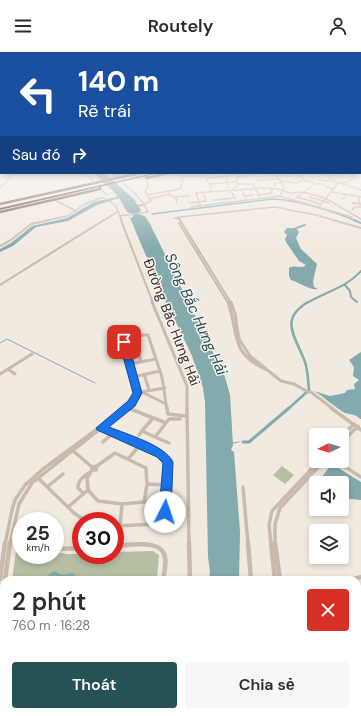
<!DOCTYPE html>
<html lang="vi">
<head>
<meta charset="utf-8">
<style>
	body { margin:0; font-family:"DM Sans",sans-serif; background:#f7f7f7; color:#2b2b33; height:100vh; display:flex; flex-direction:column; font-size:15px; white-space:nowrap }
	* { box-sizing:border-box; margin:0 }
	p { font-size:13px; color:#7c7c81 }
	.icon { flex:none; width:22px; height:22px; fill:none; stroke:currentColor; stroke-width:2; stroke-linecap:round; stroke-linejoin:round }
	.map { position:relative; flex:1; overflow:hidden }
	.sheet { position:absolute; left:0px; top:524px; width:361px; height:140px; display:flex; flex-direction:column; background:#fff; border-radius:12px 12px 0 0; box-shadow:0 2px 6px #0003 }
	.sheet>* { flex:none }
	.guide { position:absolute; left:0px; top:0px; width:361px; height:122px; box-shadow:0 2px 6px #0003; background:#1a4fa0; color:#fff; overflow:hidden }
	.needle { width:26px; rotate:265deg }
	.buttons { position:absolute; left:309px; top:376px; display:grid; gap:8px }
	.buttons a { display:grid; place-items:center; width:40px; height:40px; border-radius:4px; background:#fff; box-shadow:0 2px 6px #0003; font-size:20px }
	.speed { position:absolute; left:12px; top:460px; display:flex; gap:8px; font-size:20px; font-weight:700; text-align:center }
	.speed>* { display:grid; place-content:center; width:52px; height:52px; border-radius:50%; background:#fff; box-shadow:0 2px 6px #0003; line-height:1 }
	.speed small { font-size:10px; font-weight:400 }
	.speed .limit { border:6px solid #d22; background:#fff; color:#111 }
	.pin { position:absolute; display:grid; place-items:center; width:34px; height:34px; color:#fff; margin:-17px; border-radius:8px; box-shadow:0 2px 6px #0006 }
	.me { position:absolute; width:44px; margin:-22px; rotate:4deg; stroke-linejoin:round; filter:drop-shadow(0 0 3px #0008) }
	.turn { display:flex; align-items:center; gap:14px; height:84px; padding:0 12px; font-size:18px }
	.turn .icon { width:52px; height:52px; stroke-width:2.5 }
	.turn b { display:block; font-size:28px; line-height:34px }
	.then { display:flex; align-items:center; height:38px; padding:0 12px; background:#0003; gap:8px; font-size:15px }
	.round { display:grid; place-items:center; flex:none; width:42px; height:42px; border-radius:4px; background:#f7f7f7 }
	.head { display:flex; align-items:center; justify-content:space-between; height:68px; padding:0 12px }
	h1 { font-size:24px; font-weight:600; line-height:30px }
	.action { display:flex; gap:8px; margin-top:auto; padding:8px 12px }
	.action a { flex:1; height:46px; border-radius:4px; background:#255256; color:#fff; font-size:16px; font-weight:600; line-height:46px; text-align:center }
	.action a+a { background:#f7f7f7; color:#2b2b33 }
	header { display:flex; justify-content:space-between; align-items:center; height:52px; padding:0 12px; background:#fff; font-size:18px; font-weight:600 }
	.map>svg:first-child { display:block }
	.green { fill:#b6bfa2 }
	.water { fill:#83aaac }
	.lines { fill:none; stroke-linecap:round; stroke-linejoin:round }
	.stream { stroke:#83aaac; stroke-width:1 }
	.canal-far3 { stroke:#83aaac; stroke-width:1.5 }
	.canal-far2 { stroke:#83aaac; stroke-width:2 }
	.canal-far1 { stroke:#83aaac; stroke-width:2.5 }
	.canal { stroke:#83aaac; stroke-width:3 }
	.minor-far4 { stroke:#c9baae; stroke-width:1.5 }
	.minor-far3 { stroke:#c9baae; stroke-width:2 }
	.minor-far2 { stroke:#c9baae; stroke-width:3 }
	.minor-far1 { stroke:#c9baae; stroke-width:3.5 }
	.minor { stroke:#c9baae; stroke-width:4.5 }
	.major { stroke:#78675e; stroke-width:2.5 }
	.highway { fill:#584a44; fill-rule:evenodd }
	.route { fill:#1a73e8; stroke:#114b97 }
	.labels { text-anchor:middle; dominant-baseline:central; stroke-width:3; stroke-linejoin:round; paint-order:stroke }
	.street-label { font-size:14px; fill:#382f2c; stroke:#f9f4ed }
	.water-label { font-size:15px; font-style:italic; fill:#255256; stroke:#f9f4ed }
</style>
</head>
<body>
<header><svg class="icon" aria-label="menu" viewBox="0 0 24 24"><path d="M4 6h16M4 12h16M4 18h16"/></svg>Routely<svg class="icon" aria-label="person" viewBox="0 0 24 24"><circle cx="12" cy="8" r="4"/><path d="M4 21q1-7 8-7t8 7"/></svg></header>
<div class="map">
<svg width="361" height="664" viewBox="0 0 361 664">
	<rect width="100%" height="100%" fill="#f1eae1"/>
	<path class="green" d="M 282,414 L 294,423 L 285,432 L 273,423 Z
		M 21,497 L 21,503 L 55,503 L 55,500 L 68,502 L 81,502 L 81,503 L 115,503 L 115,500 L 153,499 L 159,503 L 157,528 L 12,528 L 16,499 Z
		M 4,601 L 4,660 L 119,660 L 108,664 L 0,664 L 0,605 Z"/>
	<path class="water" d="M 94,121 L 104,121 L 134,147 L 141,158 L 138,162 L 145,164 L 150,172 L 225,325 L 230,343 L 233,393 L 231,398 L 234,400 L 240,480 L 239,528 L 209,528 L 210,520 L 208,505 L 205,350 L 203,336 L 192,304 L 174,266 L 175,264 L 167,253 L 130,166 L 133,165 L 133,162 L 127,160 L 119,146 L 97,153 L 68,169 L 36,175 L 13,194 L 0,200 L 0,197 L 11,191 L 32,174 L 67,166 L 94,150 L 117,145 L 116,142 Z
		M 287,176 L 296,176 L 299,180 L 296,186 L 301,197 L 317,212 L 313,229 L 314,235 L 318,237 C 310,239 299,230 291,228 L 289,224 L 289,216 C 295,212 301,218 306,213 L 299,209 L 286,190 L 285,187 L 287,183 L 284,180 Z
		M 361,300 L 361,367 L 360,367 C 355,361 349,363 343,360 C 332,353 324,345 314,339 L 330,344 L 345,341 L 347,338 L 355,337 L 354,332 L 359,328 L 353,324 L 354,315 L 349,308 Z
		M 332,412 L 361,430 L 361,448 L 342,446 L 342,431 L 317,431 Z
		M 55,519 L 62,523 L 73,521 L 80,528 L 48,528 L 49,522 Z
		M 172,660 L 215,660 L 214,664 L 170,664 Z"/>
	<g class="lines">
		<path class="stream" d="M 0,291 L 7,287 L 95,331
			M 233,391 L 239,390"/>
		<path class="canal-far3" d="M 135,154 L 143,153
			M 152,162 L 272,147 C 294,147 336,160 356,169"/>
		<path class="canal-far2" d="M 354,168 L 361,171
			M 296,176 L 305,173
			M 345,233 L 350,239 L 351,245 L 357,250
			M 307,251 C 325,240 346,236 361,219"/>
		<path class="canal-far1" d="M 288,357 L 309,338 C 308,329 308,319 305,310 C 296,285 278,268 308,250"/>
		<path class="canal" d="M 243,390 L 249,390 L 289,356"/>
		<path class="minor-far4" d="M 85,121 L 95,131
			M 111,121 L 117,126
			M 203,121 L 211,135 L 210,140
			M 233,121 L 238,125
			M 253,121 L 257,123
			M 274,121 L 284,135 L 280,144
			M 323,121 L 323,123 L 329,123 L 332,128 L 361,138
			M 181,122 L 181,124 L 205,124
			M 306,122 L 308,121
			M 317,122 L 323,123
			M 225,124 L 228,126 L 226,127 L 229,136
			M 245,124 L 251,123
			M 276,124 L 286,123
			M 297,125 L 301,123 L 300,121
			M 147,126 L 148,135 L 145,139 L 147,143 L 180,137 L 183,127
			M 206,126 L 227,124 L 223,123
			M 319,128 L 331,129
			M 257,129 L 279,127
			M 281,129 L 296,131 L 305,128 L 300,124
			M 304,129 L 313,130 L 315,132 L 324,132 L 326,135 L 333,137
			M 123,131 L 133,139 L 144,152
			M 209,132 L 236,130
			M 238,132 L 253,132 L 260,146
			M 274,134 L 275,131 L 282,131
			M 0,136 L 14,121
			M 100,137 L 107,143
			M 242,138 L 246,148
			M 332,140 L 361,145
			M 169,143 L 174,145 L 190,144
			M 258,143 L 272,141 L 271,136
			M 245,144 L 253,143
			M 358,144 L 360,153
			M 174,145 L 177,148 L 176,151
			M 297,145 L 321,152
			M 310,145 L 329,151
			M 296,146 L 311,135
			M 53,147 L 76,159
			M 150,147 L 170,142 L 168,140
			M 342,147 L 345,145
			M 214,148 L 235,146 L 231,139 L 238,133 L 236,129 L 238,125 L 246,122
			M 189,151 L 206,149 L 203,141
			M 352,151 L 361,152
			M 200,153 L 196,141 L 263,136 L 277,137 L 290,141 L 303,140 L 325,146 L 361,167
			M 191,155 L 280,144 L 352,165
			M 319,155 L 338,131 L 348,130 L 354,126 L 351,121
			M 352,158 L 355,155 L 361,155
			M 119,164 L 148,160 L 144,152 L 151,149 L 147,143
			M 178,165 L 180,165 L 180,167 L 175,166 Z
			M 180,165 L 275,155 L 316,163 L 337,169
			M 179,167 L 180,169
			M 45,169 L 67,164 L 85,152 L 101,146 L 104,146 L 116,154 L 122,169
			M 103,169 L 117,160"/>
		<path class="minor-far3" d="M 121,168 L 153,251
			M 180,168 L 231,251
			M 333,168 L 361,176
			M 179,171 L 228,251
			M 0,194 L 11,188 L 31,172 L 49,168
			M 0,233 L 104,168"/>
		<path class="minor-far2" d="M 152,250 L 187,334 L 187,357
			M 228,250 C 239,281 229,301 267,318
			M 231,250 L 235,262 L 239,287 L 250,304 L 281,329 L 294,332 L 308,340 L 311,340 L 333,357
			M 134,286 L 141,310
			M 124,290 L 138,341
			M 115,293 L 143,283 L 148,283 L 162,325 L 166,352 L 142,340
			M 130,312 L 156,307
			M 8,317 L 15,322
			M 0,322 L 32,302
			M 144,322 L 149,338
			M 133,325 L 160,319
			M 141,340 L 165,336
			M 166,352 L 167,357
			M 127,355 L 131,357
			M 124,357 L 132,351 L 138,341"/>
		<path class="minor-far1" d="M 128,356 L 166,371 L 155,385 L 169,391
			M 167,356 L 168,362 L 185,364
			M 187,356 L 189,492
			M 331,356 L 361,378
			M 166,371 L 169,367 L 180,367
			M 101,375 L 160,402 L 168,410 L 165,460 L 163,469 L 157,472 L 115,474
			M 142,379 L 153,366
			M 139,383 L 142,379 L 155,385
			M 342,384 L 354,372
			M 103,390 L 113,381
			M 342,390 L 358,374
			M 72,398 L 92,415
			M 128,407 L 140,393
			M 336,409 L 361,425
			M 97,414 L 115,401 L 146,416 L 147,432 L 144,450 L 122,452 L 120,474
			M 97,414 L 96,418 L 92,418 L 92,415 Z
			M 38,426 L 74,461 L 86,469
			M 147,432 L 167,433
			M 47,435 L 63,422
			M 243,435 L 248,492
			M 88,438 L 87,426 L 92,418
			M 83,441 L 78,436 C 78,428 83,425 89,421
			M 68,455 L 88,438 L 98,449 L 122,452
			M 10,490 L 21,488
			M 5,492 L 12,458 L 15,448 L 25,433 L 43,417 L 126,356
			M 10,492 L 19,452 L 32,431 L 100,377
			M 271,492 L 269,473 L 272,459 L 319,409
			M 275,492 L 275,472 L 280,456 L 324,409"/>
		<path class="minor" d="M 189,491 L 190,528
			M 248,491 L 251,528
			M 271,491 L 275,528
			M 275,491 L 280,528
			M 115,494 C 127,493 156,488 163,500 C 168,508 164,520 163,528
			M 55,495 L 61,497 L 81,496
			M 0,527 L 5,491
			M 5,528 L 10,491
			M 352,528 L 361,525
			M 2,548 L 4,532
			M 357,587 L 361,585
			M 316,660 L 319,664
			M 323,660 L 325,664
			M 125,664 L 128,660
			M 157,664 L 158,660"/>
		<path class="major" d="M 146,124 L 147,126 L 168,121
			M 0,152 L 140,121
			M 0,160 L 100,137 L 100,135"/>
		<path class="highway" d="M 154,121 L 159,121 L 0,158 L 0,156 Z
			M 361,539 L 361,547 L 357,549 L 357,541 Z
			M 2,544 L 4,545 L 4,565 L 1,564 L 0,559 L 0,545 Z
			M 361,553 L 361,561 L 357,562 L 357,554 Z
			M 0,568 L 4,570 L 4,578 L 0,576 Z
			M 4,587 L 4,604 L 0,606 L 0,589 Z"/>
	</g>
	<linearGradient id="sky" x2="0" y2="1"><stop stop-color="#7fb0d0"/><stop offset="0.53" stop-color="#f9f6f2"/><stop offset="1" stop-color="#f9f6f2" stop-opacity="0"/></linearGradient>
	<rect width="361" height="197" fill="url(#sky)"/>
	<path class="route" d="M 124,287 L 128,290 L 142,341 L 135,354 L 109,375 C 126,382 165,393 173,410 L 171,460 L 169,463 L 165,465 L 161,463 L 159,460 L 163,411 L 157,405 L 97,378 L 96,376 L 128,349 L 133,341 L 119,290 Z"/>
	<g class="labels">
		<g class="street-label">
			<text transform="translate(172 270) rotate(69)">Đường Bắc Hưng Hải</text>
		</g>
		<g class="water-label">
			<text transform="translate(196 262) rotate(66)">Sông Bắc Hưng Hải</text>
		</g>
	</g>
</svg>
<div class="buttons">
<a><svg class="needle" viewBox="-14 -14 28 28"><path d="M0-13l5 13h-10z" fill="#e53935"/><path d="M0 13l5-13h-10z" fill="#7c7c81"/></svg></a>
<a><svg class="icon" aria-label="sound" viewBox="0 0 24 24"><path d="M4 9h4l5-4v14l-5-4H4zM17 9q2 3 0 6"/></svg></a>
<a><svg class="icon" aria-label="layers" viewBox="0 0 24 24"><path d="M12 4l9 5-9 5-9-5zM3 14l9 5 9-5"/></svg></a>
</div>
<div class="speed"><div>25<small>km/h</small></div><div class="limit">30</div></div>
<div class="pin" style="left:124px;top:290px;background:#d93025"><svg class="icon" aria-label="arrive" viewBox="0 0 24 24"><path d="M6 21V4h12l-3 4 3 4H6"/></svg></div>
<svg class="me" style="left:165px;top:460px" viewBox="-20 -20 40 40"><circle r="19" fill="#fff"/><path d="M0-13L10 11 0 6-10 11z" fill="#1a73e8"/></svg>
<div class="guide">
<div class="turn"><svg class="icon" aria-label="left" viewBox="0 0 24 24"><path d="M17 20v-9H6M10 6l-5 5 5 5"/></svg><div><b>140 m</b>Rẽ trái</div></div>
<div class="then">Sau đó<svg class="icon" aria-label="right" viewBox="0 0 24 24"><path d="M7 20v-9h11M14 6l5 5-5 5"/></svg></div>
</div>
<section class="sheet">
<div class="head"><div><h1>2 phút</h1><p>760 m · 16:28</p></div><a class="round" style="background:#d93025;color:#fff"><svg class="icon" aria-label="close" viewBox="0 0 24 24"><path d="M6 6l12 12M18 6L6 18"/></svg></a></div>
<div class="action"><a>Thoát</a><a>Chia sẻ</a></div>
</section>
</div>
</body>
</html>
